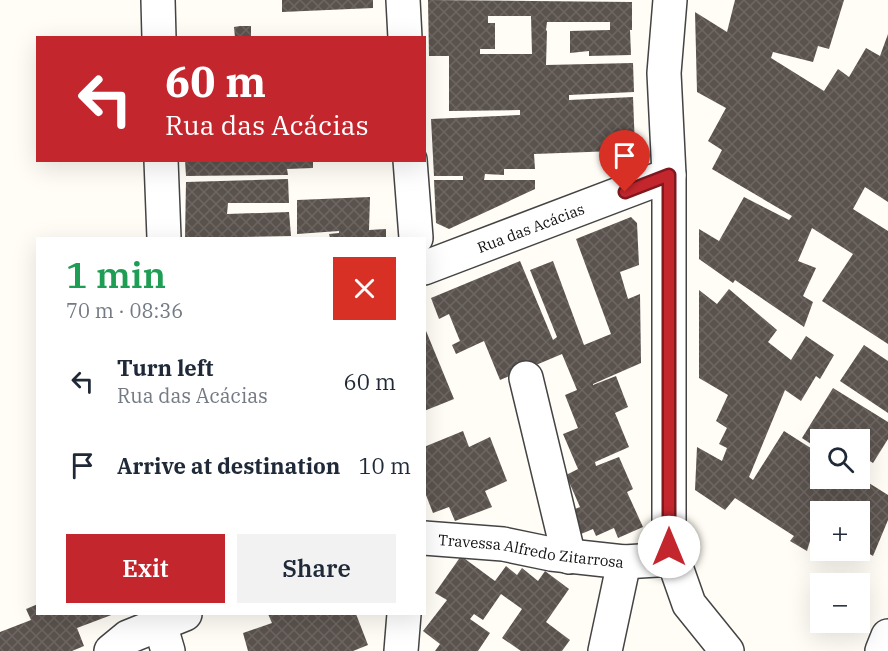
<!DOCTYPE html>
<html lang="en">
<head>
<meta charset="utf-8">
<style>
	body { margin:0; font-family:"IBM Plex Serif",serif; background:#f2f2f3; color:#1f2937; height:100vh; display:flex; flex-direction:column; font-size:22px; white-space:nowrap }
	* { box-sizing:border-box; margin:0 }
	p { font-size:20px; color:#747a83 }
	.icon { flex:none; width:33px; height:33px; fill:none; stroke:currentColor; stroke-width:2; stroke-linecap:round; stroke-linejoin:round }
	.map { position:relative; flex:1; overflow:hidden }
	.panel { position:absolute; left:36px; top:237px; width:390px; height:378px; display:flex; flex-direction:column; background:#fff; border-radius:0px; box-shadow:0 6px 24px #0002 }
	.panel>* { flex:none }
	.hud { position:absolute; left:36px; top:36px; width:390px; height:126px; border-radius:0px; box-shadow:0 6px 24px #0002; background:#c4262e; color:#fff; overflow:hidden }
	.controls { position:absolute; left:810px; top:429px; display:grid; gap:12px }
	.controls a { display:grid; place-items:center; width:60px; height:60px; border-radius:0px; background:#fff; box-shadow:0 6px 24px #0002; font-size:30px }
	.pin { position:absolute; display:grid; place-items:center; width:51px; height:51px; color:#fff; margin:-62px -26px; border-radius:50% 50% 50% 0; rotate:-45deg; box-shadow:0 0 6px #0007 }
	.pin .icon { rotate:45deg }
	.me { position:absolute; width:66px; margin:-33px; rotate:0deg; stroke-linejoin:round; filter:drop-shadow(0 0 4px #0008) }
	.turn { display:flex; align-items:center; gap:21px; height:126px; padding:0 30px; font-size:27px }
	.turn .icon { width:78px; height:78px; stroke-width:2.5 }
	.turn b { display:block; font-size:42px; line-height:51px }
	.round { display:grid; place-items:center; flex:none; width:63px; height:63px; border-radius:0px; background:#f2f2f3 }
	.headline { display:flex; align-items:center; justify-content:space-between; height:102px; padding:0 30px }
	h1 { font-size:36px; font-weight:600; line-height:45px; color:#1e9e55 }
	.button { display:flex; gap:12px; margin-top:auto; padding:12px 30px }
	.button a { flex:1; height:69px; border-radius:0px; background:#c4262e; color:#fff; font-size:24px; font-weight:600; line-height:69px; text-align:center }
	.button a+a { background:#f2f2f3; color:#1f2937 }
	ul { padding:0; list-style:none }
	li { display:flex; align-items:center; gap:18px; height:84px; padding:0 30px }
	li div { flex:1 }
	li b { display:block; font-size:22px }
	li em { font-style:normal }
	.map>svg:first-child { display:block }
	.building { fill:url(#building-cross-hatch); fill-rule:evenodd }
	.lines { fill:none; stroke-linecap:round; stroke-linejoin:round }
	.minor-casing { stroke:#444; stroke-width:36 }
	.minor { stroke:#fff; stroke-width:33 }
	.route-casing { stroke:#7f191e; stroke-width:15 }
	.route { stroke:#c4262e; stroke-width:10 }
	.labels { text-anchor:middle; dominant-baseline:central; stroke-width:6; stroke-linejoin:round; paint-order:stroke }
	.street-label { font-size:15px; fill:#111; stroke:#fff }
</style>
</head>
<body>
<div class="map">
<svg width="888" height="651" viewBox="0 0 888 651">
	<defs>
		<pattern id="building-cross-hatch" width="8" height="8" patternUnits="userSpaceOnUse" patternTransform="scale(1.5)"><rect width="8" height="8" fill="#5a524d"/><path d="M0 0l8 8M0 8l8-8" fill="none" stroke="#6d6662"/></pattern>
	</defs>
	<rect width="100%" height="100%" fill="#fffdf5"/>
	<path class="building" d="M 282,0 L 373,0 L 373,8 L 282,12 Z
		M 428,0 L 632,2 L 632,30 L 630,30 L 631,55 L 589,56 L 589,51 L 570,53 L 570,31 L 610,30 L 610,22 L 547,22 L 546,30 L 547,31 L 546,65 L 633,63 L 634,92 L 569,95 L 569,100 L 633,97 L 635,148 L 626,154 L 614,158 L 615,151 L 534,154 L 535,169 L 504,169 L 504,175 L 485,174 L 484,180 L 535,180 L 535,189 L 449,229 L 436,223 L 434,180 L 463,180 L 463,176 L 434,176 L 431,119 L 520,115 L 520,110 L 449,111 L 449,56 L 429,56 ZM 488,16 L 531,16 L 532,54 L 480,54 L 480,49 L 495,49 L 495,23 L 488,23 Z
		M 735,0 L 844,0 L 829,49 L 818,46 L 813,62 L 773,52 L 771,58 L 824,91 L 838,69 L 849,77 L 866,48 L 880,56 L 888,34 L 888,202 L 865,187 L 853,209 L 888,231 L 888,344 L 822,301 L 853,254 L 812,228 L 798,261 L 816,268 L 803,296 L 813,302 L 804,327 L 735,280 L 733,283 L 699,259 L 699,229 L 719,241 L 744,197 L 789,220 L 792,216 L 712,169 L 722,150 L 708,141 L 726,108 L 697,92 L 695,12 L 727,32 Z
		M 240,26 L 251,26 L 251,38 L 235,38 L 234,27 Z
		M 185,160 L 313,160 L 313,168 L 287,169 L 288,175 L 186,176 Z
		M 288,179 L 289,203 L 228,203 L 227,214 L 289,212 L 291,236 L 185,238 L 186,182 Z
		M 370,197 L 369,230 L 386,229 L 386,238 L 330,238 L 329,234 L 339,233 L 339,231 L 297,234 L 297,200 Z
		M 631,217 L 637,223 L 639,265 L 620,272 L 628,299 L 640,294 L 641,363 L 593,384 L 593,385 L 616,376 L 628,407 L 615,413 L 629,447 L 595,462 L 596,466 L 619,457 L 633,489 L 627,492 L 643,527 L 618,538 L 614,528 L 596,536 L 593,529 L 581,534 L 570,511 L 580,507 L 566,475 L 578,469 L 563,434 L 578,428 L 565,395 L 577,390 L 562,354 L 500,380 L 484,341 L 456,354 L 452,345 L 460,341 L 449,314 L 439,319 L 431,298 L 520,261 L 553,340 L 557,337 L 530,270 L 553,261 L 584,345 L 606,336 L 611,334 L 576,239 Z
		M 729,289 L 777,330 L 768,342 L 791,360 L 806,336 L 834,355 L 820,379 L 816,376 L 801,401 L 785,390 L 749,477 L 753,480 L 784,431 L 820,454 L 820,478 L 861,478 L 888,495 L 888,520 L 873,556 L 860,548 L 860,512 L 820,512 L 820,524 L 816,521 L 807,551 L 790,541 L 794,536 L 735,498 L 725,510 L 695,490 L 697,447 L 722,461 L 727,448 L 719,444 L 727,428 L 716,421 L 728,395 L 699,378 L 699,290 L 717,304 Z
		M 424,326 L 454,399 L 424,411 Z
		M 864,345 L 888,361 L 888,413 L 840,381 Z
		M 833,388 L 888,422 L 888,439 L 873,463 L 860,455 L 860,440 L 820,440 L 820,450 L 802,438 Z
		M 463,431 L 469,447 L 490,437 L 507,481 L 485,491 L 492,507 L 455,521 L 449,507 L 433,513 L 424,490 L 424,447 Z
		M 461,556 L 495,581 L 506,566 L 517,575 L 522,568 L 538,581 L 545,571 L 569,589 L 546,622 L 570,640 L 562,651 L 521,651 L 502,638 L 522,609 L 501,594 L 483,620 L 474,614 L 470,619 L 490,633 L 478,651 L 435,651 L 440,644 L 423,631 L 447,600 L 435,593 Z
		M 38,604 L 38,614 L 114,614 L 77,628 L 84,646 L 72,651 L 0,651 L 0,632 L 31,620 L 26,609 Z
		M 268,614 L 356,614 L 368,645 L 353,651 L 248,651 L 243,633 L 272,623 Z"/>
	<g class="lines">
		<defs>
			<g id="minor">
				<path d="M 158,0 L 159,38"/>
				<path d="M 403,0 L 405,38"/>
				<path d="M 670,0 L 664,73 L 669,175 L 669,547 L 689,604 L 727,651"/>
				<path d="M 161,160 L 164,238"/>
				<path d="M 410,160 L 416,238"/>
				<path id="s1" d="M 424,268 L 669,175"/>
				<path d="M 526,378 L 569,557"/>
				<path id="s2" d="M 424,538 L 503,544 L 551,554 L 624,562 L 673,559"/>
				<path d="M 160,624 L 168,651"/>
				<path d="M 111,651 L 128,637 L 185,614"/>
				<path d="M 401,651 L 404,614"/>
				<path d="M 605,651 L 624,562"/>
				<path d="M 882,651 L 888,636"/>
			</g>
		</defs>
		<use href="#minor" class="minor-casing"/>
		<use href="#minor" class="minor"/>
	</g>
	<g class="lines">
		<defs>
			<path id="route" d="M 625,192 L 669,175 L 669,547"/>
		</defs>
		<use href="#route" class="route-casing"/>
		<use href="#route" class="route"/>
	</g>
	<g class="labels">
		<g class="street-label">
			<text stroke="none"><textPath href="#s1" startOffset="114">Rua das Acácias</textPath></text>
			<text stroke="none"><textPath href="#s2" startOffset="108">Travessa Alfredo Zitarrosa</textPath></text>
		</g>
	</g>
</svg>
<div class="controls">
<a><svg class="icon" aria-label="search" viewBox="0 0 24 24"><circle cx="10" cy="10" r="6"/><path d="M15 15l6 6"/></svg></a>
<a>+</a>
<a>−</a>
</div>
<div class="pin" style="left:625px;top:192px;background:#d93025"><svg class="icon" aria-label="arrive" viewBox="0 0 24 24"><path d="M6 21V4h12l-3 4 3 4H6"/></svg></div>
<svg class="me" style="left:669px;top:547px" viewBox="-20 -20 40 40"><circle r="19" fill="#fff"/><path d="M0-13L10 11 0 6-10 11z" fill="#c4262e"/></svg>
<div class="hud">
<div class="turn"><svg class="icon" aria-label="left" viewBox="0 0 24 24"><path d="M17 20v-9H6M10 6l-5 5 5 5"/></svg><div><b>60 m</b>Rua das Acácias</div></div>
</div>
<section class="panel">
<div class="headline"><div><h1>1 min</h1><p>70 m · 08:36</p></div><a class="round" style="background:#d93025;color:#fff"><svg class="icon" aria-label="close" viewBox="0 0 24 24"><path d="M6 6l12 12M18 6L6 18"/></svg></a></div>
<ul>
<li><svg class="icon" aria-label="left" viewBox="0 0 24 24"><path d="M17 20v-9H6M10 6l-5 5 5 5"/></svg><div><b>Turn left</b><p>Rua das Acácias</p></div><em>60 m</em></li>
<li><svg class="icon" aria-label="arrive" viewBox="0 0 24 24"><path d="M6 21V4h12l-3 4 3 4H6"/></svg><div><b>Arrive at destination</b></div><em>10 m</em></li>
</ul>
<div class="button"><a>Exit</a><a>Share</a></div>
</section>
</div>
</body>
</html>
